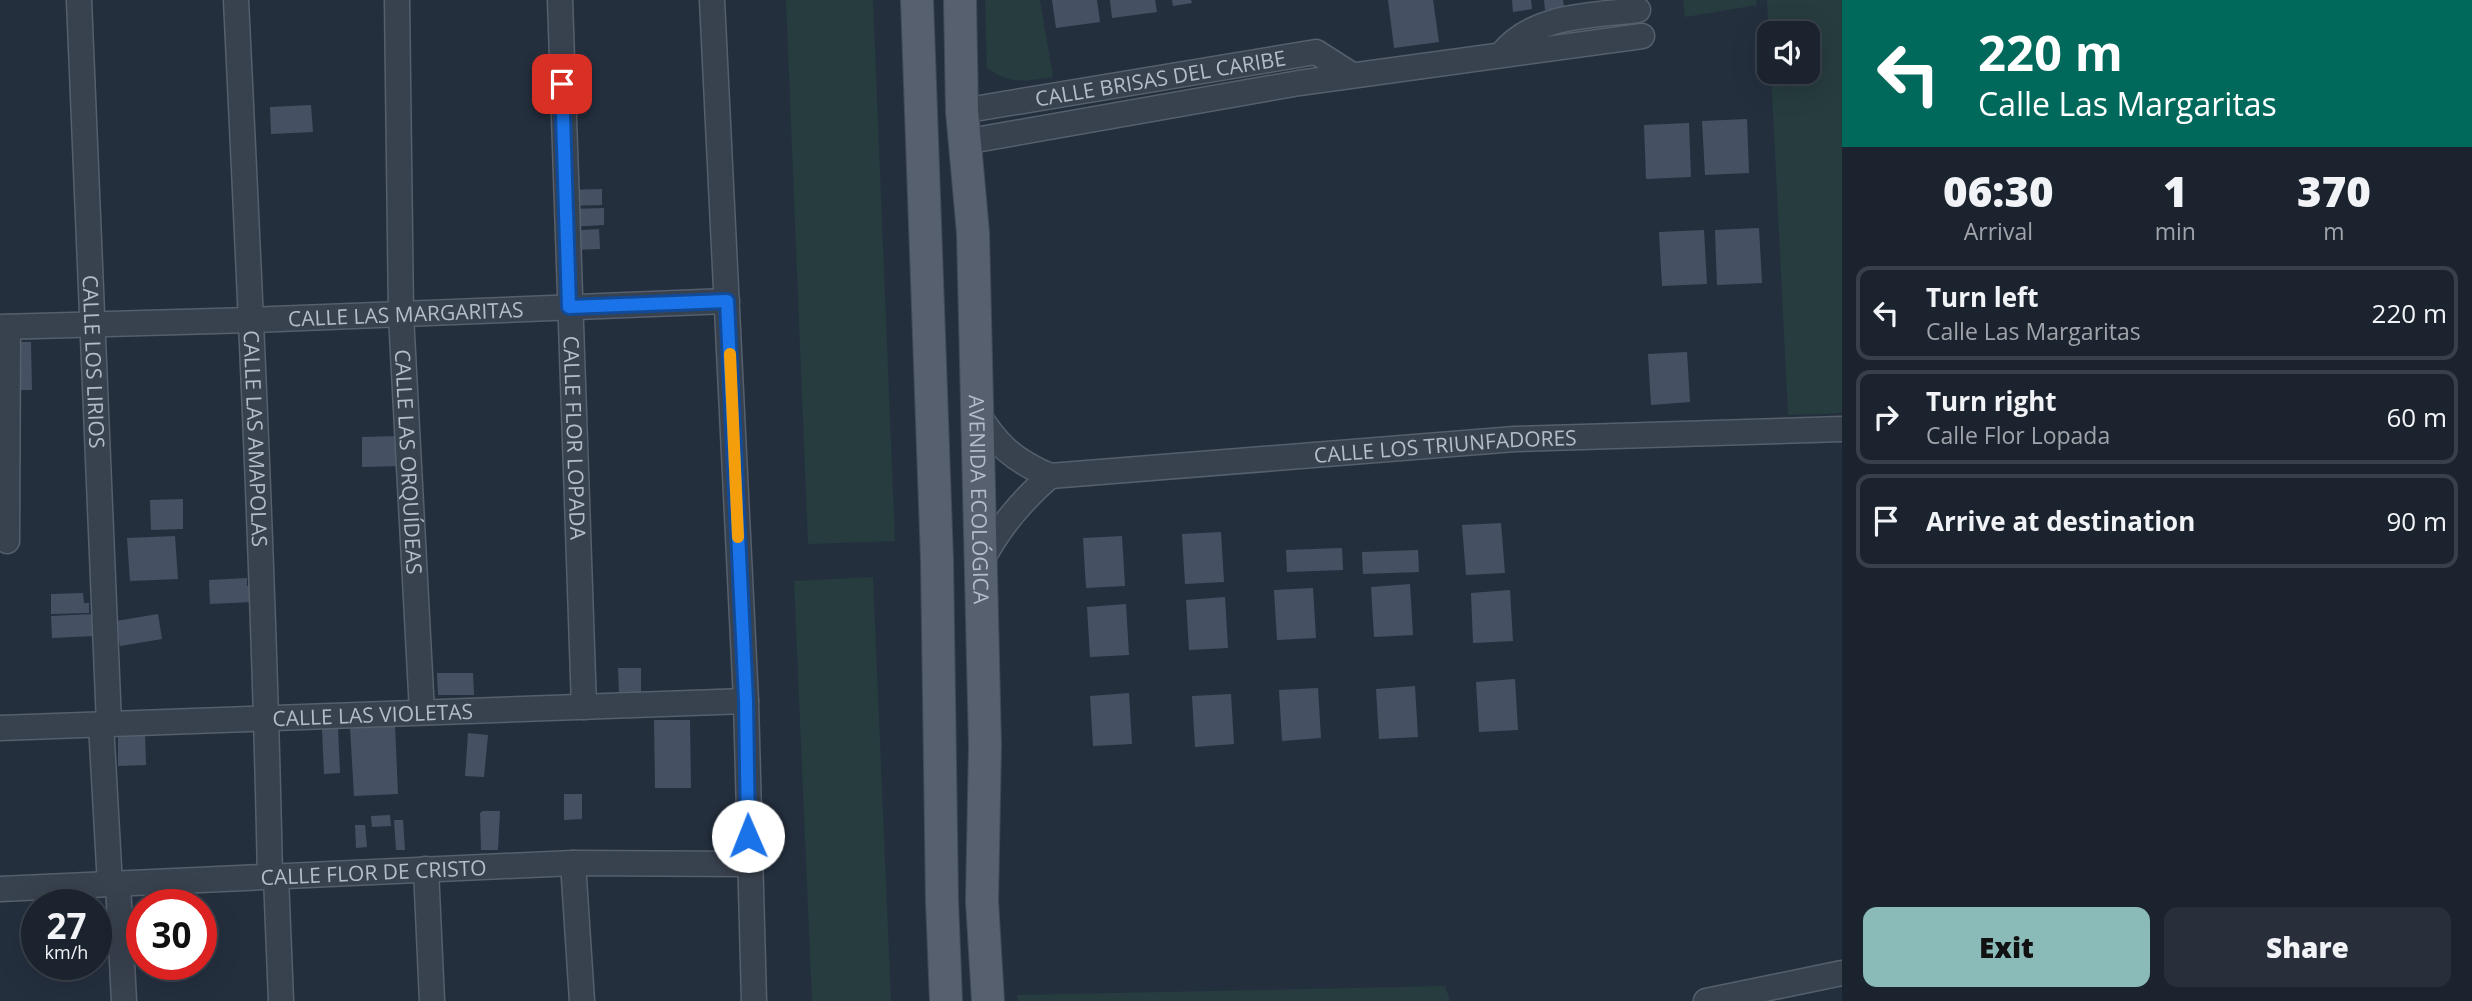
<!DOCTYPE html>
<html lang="en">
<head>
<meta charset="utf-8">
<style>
	body { margin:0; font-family:"Open Sans",sans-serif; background:#282f3a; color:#f1f3f6; height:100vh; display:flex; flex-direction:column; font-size:26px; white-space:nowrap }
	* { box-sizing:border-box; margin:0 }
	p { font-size:23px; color:#a0a4aa }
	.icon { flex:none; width:38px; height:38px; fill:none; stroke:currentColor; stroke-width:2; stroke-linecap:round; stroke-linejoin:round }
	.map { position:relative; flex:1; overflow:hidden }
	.drawer { display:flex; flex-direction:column; background:#1b232e; width:630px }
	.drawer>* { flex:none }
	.guide { background:#00695c; color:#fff; overflow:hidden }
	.controls { position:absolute; left:1757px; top:21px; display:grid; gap:14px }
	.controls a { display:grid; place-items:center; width:63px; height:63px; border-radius:14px; background:#1b232e; box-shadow:0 7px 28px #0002,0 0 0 2px #39404a; font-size:35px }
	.speed { position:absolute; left:21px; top:889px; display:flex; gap:14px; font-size:35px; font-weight:700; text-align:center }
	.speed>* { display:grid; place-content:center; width:91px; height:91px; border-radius:50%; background:#1b232e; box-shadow:0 7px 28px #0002,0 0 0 2px #39404a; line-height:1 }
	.speed small { font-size:18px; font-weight:400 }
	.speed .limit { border:10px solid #d22; background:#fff; color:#111 }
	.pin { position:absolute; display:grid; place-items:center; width:60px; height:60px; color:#fff; margin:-30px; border-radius:14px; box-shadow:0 4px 10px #0006 }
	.me { position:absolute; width:77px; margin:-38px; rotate:359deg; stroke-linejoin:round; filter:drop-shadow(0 0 5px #0008) }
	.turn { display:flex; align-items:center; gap:24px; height:147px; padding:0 21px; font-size:32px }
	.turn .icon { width:91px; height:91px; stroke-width:2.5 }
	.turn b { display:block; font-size:49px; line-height:60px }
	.eta { display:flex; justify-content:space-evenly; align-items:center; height:119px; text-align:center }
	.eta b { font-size:42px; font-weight:800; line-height:49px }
	.cta { display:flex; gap:14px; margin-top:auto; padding:14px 21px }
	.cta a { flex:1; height:80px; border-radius:14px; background:#8bbbb9; color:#111; font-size:28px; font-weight:800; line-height:80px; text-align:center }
	.cta a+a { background:#282f3a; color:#f1f3f6 }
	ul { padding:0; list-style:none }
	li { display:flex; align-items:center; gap:21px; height:94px; margin:0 14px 10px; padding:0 7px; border:4px solid #39404a; border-radius:14px }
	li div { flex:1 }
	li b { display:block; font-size:26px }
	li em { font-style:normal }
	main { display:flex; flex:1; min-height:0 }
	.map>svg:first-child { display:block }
	.green { fill:#263c3f }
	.building { fill:#455162 }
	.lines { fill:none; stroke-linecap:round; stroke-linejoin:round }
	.minor-casing { stroke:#565f6c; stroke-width:27 }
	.major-casing { stroke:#414a57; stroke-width:34 }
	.minor { stroke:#38414e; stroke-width:24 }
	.major { stroke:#56606e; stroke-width:32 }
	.route-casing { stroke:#114b97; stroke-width:18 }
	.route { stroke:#1a73e8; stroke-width:12 }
	.slow { stroke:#f59e0b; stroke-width:12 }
	.labels { text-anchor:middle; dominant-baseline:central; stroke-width:7; stroke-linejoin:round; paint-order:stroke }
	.street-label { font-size:21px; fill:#b4bcc9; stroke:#1d2633 }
</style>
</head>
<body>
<main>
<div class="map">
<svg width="1842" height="1001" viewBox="0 0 1842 1001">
	<rect width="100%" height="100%" fill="#242f3e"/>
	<path class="green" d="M 786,0 L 873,0 L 895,541 L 808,544 Z
		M 985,0 L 1040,0 L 1053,77 C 1026,81 1011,85 987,68 Z
		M 1683,0 L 1756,0 L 1757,5 L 1685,17 Z
		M 1767,0 L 1842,0 L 1842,413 L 1788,415 L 1771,72 L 1808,72 L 1808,33 L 1769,33 L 1769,36 Z
		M 873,577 L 891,1001 L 812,1001 L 794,581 Z
		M 1445,986 L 1450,1001 L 1018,1001 L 1017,995 Z"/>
	<path class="building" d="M 1052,0 L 1097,0 L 1100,22 L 1056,28 Z
		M 1110,0 L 1155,0 L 1157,12 L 1112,18 Z
		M 1172,0 L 1191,0 L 1192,3 L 1173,6 Z
		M 1388,0 L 1433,0 L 1439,42 L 1394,48 Z
		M 1512,0 L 1531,0 L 1532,9 L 1513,12 Z
		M 1544,0 L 1563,0 L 1564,7 L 1545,10 Z
		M 311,105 L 313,132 L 271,134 L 270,107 Z
		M 1747,119 L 1749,173 L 1705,175 L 1702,121 Z
		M 1689,123 L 1691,177 L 1646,179 L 1644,125 Z
		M 602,189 L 602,205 L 567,206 L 567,190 Z
		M 604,208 L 604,225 L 569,227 L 568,209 Z
		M 1759,228 L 1762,283 L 1717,285 L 1715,230 Z
		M 599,229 L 600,249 L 571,250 L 569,231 Z
		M 1704,230 L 1707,284 L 1662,286 L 1659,232 Z
		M 9,342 L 31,342 L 32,390 L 9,390 Z
		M 1687,352 L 1690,402 L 1651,405 L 1648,354 Z
		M 401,436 L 402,466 L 362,467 L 362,437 Z
		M 183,499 L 183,529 L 151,530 L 150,500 Z
		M 1501,523 L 1505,573 L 1466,575 L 1462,525 Z
		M 1221,532 L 1224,582 L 1185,584 L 1182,534 Z
		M 175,536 L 178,579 L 130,581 L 127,538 Z
		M 1122,536 L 1125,586 L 1086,588 L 1083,538 Z
		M 1342,548 L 1343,570 L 1287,572 L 1286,550 Z
		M 1418,550 L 1419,572 L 1363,574 L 1362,552 Z
		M 247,578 L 247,586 L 251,586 L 252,602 L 210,604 L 209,580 Z
		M 1410,584 L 1413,635 L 1374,637 L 1371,587 Z
		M 1313,588 L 1316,638 L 1277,640 L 1274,590 Z
		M 1510,590 L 1513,641 L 1473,643 L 1471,593 Z
		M 83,593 L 84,603 L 89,603 L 89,613 L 51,614 L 51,594 Z
		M 1225,597 L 1228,648 L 1189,650 L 1186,600 Z
		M 1126,604 L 1129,655 L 1090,657 L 1087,607 Z
		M 94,614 L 95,636 L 52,638 L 51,616 Z
		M 158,614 L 162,639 L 120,646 L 116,621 Z
		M 618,668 L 641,668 L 641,693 L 619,694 Z
		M 437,673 L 473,673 L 474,695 L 438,695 Z
		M 1515,679 L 1518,730 L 1479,732 L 1476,682 Z
		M 1415,686 L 1418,737 L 1379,739 L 1376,689 Z
		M 1318,688 L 1321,738 L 1282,741 L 1279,690 Z
		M 1129,693 L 1132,744 L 1093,746 L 1090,696 Z
		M 1231,694 L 1234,744 L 1195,747 L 1192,696 Z
		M 654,720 L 690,720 L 691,788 L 655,788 Z
		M 395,725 L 398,794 L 354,796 L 350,728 Z
		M 338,728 L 340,773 L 324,774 L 322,729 Z
		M 118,733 L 145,733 L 146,765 L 118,766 Z
		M 468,733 L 488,735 L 484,777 L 465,776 Z
		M 564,794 L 582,794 L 582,819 L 564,820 Z
		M 483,811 L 500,811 L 498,850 L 481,850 L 480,813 Z
		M 390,815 L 391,826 L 372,827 L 371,816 Z
		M 394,820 L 403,820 L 405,850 L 396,850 Z
		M 355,825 L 365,825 L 367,847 L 356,848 Z"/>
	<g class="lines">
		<defs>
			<g id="minor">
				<path id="s1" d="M 79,0 L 109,724"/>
				<path id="s2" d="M 236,0 C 250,292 264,585 270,877"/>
				<path id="s3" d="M 397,0 L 401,315 L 422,712"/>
				<path id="s4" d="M 560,0 L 584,707"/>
				<path d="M 712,0 L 746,701 L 754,1001"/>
				<path d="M 1501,55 C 1533,14 1591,16 1638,10"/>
				<path id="s5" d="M 962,111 L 1316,52 L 1352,75"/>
				<path d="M 964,142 L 1299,83 L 1642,36"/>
				<path id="s6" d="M 0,327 L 251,320 L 727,301"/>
				<path id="s7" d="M 976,411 C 997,445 1013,460 1050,476 L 1515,439 L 1842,429"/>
				<path d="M 7,541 L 8,327"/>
				<path d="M 981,562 C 999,527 1021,501 1050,476"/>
				<path d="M 101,724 L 110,885"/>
				<path id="s8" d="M 0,728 L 746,701"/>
				<path d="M 573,863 L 582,1001"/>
				<path d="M 426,869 L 432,1001"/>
				<path d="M 276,877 L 281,1001"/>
				<path d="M 118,884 L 124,1001"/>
				<path id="s9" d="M 0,889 L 573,863 L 749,864"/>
				<path d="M 1706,1001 L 1842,973"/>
			</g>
			<g id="major">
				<path d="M 917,0 L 937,560 L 942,901 L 946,1001"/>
				<path id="s10" d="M 960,0 L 962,111 L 973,233 L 985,745 L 982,901 L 988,1001"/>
			</g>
		</defs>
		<use href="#minor" class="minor-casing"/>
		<use href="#major" class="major-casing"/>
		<use href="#minor" class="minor"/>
		<use href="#major" class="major"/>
	</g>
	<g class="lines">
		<defs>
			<path id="route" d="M 562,84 L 569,307 L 727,301 L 746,701 L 748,836"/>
		</defs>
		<use href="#route" class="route-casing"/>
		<use href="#route" class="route"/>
		<path class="slow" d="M 730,354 L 738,537"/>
	</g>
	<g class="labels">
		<g class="street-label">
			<text stroke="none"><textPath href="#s5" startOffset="201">CALLE BRISAS DEL CARIBE</textPath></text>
			<text stroke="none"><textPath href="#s6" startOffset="406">CALLE LAS MARGARITAS</textPath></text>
			<text stroke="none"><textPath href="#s1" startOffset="362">CALLE LOS LIRIOS</textPath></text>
			<text stroke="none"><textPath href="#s4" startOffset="438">CALLE FLOR LOPADA</textPath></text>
			<text stroke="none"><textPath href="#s2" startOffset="439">CALLE LAS AMAPOLAS</textPath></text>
			<text stroke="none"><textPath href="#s7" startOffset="497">CALLE LOS TRIUNFADORES</textPath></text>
			<text stroke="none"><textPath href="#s3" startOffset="462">CALLE LAS ORQUÍDEAS</textPath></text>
			<text stroke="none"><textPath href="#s10" startOffset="500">AVENIDA ECOLÓGICA</textPath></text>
			<text stroke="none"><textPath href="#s8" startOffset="373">CALLE LAS VIOLETAS</textPath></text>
			<text stroke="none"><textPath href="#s9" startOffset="374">CALLE FLOR DE CRISTO</textPath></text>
		</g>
	</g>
</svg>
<div class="controls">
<a><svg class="icon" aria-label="sound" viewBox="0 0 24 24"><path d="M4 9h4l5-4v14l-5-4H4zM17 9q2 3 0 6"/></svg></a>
</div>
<div class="speed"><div>27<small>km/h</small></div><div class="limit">30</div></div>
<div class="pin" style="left:562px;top:84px;background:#d93025"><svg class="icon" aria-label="arrive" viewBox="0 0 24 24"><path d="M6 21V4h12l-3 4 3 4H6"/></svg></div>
<svg class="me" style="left:748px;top:836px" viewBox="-20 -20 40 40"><circle r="19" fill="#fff"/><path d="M0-13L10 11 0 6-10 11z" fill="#1a73e8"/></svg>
</div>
<section class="drawer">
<div class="guide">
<div class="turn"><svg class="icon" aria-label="left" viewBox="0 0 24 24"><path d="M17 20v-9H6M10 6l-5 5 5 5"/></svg><div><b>220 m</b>Calle Las Margaritas</div></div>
</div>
<div class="eta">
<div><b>06:30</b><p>Arrival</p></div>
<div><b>1</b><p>min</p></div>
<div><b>370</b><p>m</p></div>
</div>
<ul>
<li><svg class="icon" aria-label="left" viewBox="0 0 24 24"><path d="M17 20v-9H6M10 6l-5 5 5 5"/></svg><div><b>Turn left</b><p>Calle Las Margaritas</p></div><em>220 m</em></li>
<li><svg class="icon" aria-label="right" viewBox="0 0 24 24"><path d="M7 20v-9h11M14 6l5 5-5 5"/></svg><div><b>Turn right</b><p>Calle Flor Lopada</p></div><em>60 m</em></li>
<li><svg class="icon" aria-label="arrive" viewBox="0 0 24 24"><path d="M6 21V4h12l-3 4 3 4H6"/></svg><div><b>Arrive at destination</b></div><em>90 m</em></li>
</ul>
<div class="cta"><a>Exit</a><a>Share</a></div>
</section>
</main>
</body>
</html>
